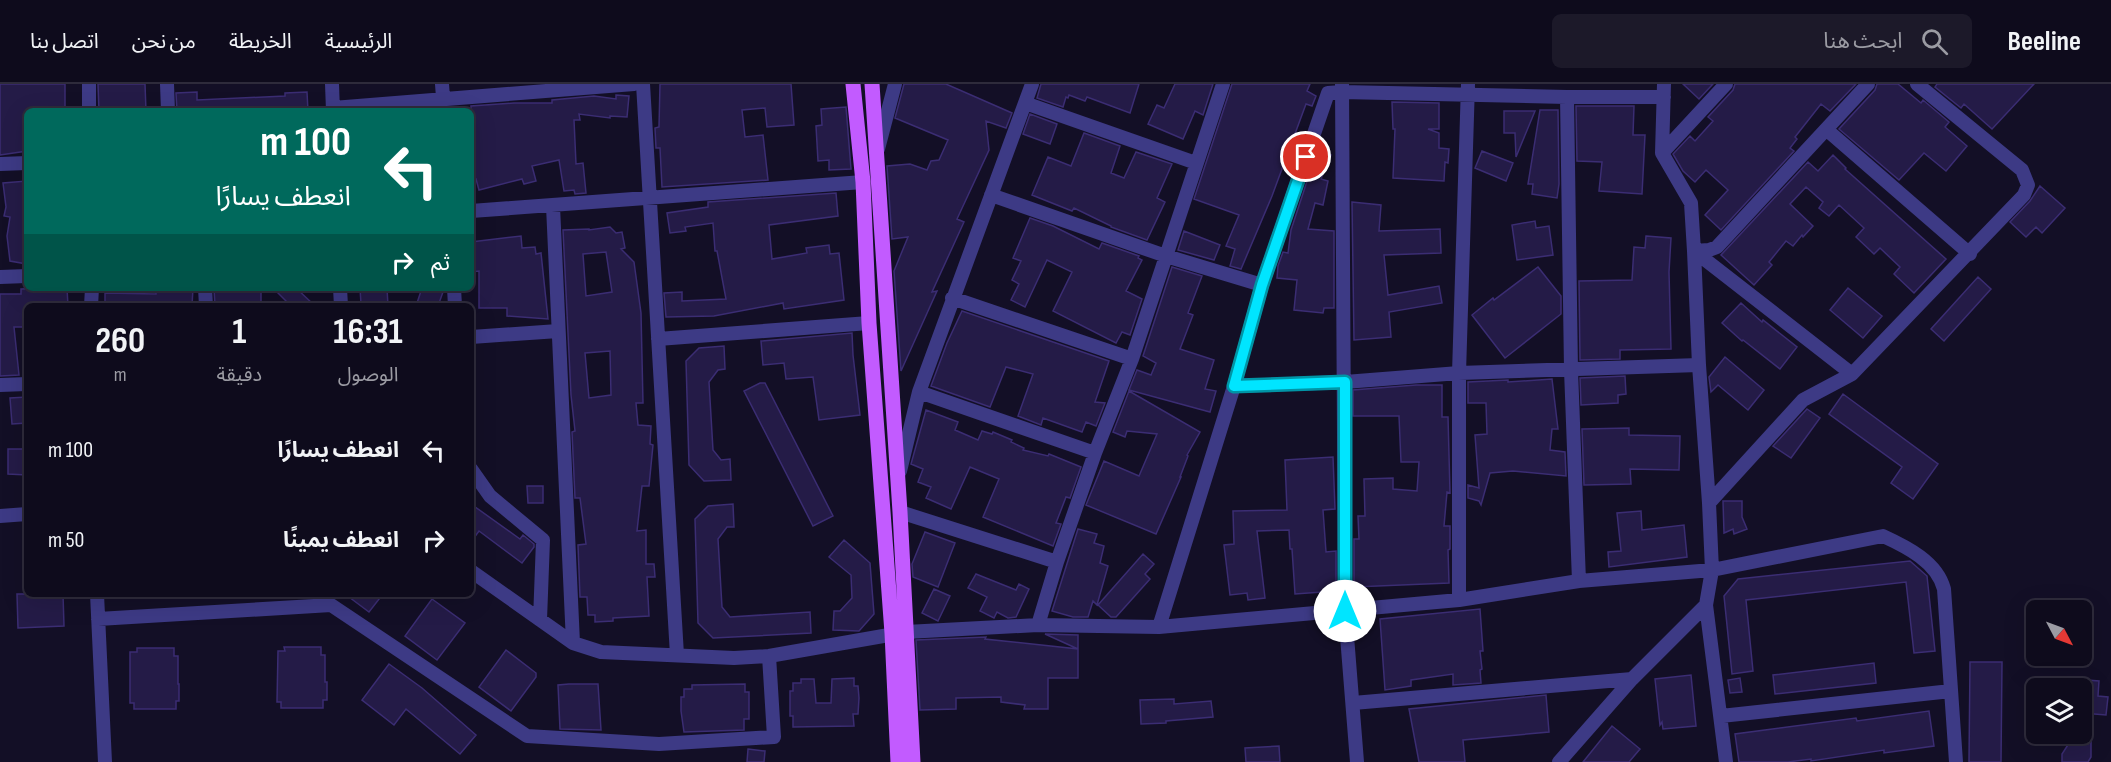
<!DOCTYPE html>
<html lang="ar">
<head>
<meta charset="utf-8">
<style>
	body { margin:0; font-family:"Sofia Sans Condensed","Noto Sans Arabic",sans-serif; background:#1c1929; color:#f1f3f6; direction:rtl; height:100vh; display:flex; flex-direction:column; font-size:22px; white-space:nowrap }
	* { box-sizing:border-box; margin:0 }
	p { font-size:20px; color:#9b9ba3 }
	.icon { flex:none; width:33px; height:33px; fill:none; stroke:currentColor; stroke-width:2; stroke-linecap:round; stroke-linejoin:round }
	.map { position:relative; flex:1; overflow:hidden; direction:ltr }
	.panel { position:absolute; left:24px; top:219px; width:450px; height:294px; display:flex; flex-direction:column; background:#0e0b1c; border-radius:9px; box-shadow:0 6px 24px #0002,0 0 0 2px #2e2b3b; direction:rtl }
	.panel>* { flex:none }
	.hud { position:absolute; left:24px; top:24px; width:450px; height:183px; border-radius:9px; box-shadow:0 6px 24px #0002,0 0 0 2px #2e2b3b; direction:rtl; background:#00695c; color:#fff; overflow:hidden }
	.needle { width:39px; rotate:131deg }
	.fabs { position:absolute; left:2026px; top:516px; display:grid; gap:12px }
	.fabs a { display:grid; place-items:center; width:66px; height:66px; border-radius:9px; background:#0e0b1c; box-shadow:0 6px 24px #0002,0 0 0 2px #2e2b3b; font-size:30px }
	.pin { position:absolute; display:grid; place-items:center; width:51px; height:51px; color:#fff; margin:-26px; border:3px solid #fff; border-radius:50%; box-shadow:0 2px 6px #0007 }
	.me { position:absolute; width:66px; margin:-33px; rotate:0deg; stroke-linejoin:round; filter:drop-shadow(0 0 4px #0008) }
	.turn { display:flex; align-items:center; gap:21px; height:126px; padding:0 24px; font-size:27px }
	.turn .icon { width:78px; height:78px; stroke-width:2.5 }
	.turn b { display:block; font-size:42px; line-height:51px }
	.then { display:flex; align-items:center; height:57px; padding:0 24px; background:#0003; gap:12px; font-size:22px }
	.eta { display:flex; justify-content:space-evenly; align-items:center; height:102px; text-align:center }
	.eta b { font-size:36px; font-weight:700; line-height:42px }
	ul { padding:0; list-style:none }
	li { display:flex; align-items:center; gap:18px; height:90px; padding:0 24px }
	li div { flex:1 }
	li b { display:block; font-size:22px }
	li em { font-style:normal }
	header { display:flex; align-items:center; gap:36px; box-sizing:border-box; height:84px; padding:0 30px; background:#0e0b1c; border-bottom:2px solid #2e2b3b }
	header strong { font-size:28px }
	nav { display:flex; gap:33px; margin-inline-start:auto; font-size:21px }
	.search { width:420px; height:54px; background:#1c1929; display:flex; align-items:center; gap:15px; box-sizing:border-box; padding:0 21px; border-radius:9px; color:#9b9ba3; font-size:22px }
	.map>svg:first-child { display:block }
	.building { fill:#241b47; stroke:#3b2d73; stroke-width:1.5; fill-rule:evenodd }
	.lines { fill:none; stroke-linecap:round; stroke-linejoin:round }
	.minor { stroke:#3d3a85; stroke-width:14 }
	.primary { stroke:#c25bff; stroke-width:15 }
	.route-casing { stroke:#0095a6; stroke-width:15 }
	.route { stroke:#00e5ff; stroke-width:10 }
</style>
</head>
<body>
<header>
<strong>Beeline</strong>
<div class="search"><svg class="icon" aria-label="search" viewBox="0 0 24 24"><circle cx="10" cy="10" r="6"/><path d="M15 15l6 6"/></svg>ابحث هنا</div>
<nav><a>الرئيسية</a><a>الخريطة</a><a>من نحن</a><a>اتصل بنا</a></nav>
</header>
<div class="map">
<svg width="2111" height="678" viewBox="0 0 2111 678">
	<rect width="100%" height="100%" fill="#130f26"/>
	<path class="building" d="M 0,0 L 65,0 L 65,27 L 27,27 L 27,67 L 0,71 Z
		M 98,0 L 145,0 L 146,27 L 99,27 Z
		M 660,0 L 791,0 L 794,41 L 767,43 L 765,24 L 742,26 L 745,53 L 763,51 L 768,96 L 662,103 L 660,64 L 656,64 L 655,44 L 659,43 Z
		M 904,0 L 946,0 L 1012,29 L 1006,44 L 986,37 L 989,66 L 957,135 L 964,138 L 932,208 L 937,207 L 901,287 L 894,187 L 908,153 L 892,155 L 887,82 L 910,80 L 927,86 L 931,77 L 939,76 L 948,56 L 895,34 Z
		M 1041,0 L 1139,0 L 1130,29 L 1087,13 L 1085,17 L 1069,11 L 1068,14 L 1066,13 L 1063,23 L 1037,14 Z
		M 1175,0 L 1213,0 L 1203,31 L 1195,27 L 1183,55 L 1148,40 L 1157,21 L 1164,24 Z
		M 1232,0 L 1310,0 L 1307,7 L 1316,12 L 1312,22 L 1306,20 L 1272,112 L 1241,185 L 1230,182 L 1235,165 L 1226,162 L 1239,131 L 1194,115 Z
		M 1683,0 L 1713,0 L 1699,15 Z
		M 1735,0 L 1856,0 L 1830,27 L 1821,20 L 1795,53 L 1797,55 L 1790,64 L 1794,67 L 1721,146 L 1705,131 L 1728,106 L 1706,86 L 1695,98 L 1683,87 L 1673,70 L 1690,52 L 1695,57 L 1713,37 L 1708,33 L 1733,6 Z
		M 1877,0 L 1898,0 L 1921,19 L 1923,16 L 1949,38 L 1945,43 L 1967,62 L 1946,87 L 1924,69 L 1899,96 L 1839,45 L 1875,6 Z
		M 1937,0 L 2034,0 L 1992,45 L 1964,20 L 1961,24 L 1935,3 Z
		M 197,8 L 197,16 L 285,12 L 285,9 L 307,8 L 308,27 L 177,27 L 176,9 Z
		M 616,11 L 629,12 L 627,33 L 610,32 L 610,34 L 579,30 L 580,36 L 574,36 L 576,80 L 583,79 L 586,109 L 575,110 L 574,106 L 564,107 L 559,76 L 532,82 L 536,97 L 524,100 L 522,95 L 479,106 L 476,95 L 471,97 L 471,22 L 514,19 L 552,19 L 552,16 L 594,12 L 616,15 Z
		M 1392,18 L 1439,19 L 1439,45 L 1428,45 L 1439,49 L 1439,64 L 1449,65 L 1448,79 L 1445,78 L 1444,97 L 1393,94 L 1395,45 L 1393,45 Z
		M 1576,22 L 1634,22 L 1633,51 L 1645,51 L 1642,110 L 1599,107 L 1602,78 L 1577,77 Z
		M 846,23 L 851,85 L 829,86 L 829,76 L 818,77 L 816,42 L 822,41 L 821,25 Z
		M 1540,26 L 1558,26 L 1559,100 L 1557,114 L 1532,110 L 1533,100 L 1528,100 Z
		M 1504,27 L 1535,27 L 1516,73 L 1515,49 L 1504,49 Z
		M 1030,30 L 1057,40 L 1050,60 L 1023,50 Z
		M 1084,49 L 1120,62 L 1111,89 L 1124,94 L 1136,68 L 1172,80 L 1157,114 L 1165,118 L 1147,156 L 1111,143 L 1111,142 L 1074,124 L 1072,127 L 1032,111 L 1048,73 L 1071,82 Z
		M 1321,67 L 1331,71 L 1321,95 L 1328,97 L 1323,121 L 1315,119 L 1308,145 L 1334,147 L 1334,224 L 1324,224 L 1323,229 L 1294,226 L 1297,196 L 1277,194 L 1278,182 L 1283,168 L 1288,169 L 1291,146 L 1312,82 Z
		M 1482,67 L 1513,79 L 1506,97 L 1475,84 Z
		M 1833,71 L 1846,84 L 1845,85 L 1946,175 L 1914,209 L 1894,190 L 1900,183 L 1880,164 L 1874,170 L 1856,153 L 1864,144 L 1839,121 L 1829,132 L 1819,124 L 1823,118 L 1806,103 L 1790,120 L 1813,142 L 1803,153 L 1802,151 L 1793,162 L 1786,157 L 1769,178 L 1772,181 L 1754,201 L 1721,171 L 1808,78 L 1818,87 Z
		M 27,97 L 27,180 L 10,177 L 7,152 L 10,133 L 4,132 L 6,123 L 3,99 Z
		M 2040,102 L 2065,124 L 2042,149 L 2036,143 L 2026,153 L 2010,138 L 2030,117 Z
		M 836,109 L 838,132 L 769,141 L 772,175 L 807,169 L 806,164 L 829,161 L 830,170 L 839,169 L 844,216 L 784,225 L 783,219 L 714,232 L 666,233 L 664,209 L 682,208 L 682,217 L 726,215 L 717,167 L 715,167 L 713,139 L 685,143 L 686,147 L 670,149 L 667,129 L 708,123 L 708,118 Z
		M 1352,118 L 1381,121 L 1379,147 L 1440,145 L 1441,169 L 1384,171 L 1388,211 L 1439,202 L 1442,219 L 1389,228 L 1391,253 L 1354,256 Z
		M 1030,134 L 1053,142 L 1099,165 L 1102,159 L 1139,172 L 1138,174 L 1142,176 L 1126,207 L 1142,215 L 1130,251 L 1122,248 L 1116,259 L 1053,227 L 1072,188 L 1047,176 L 1025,223 L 1011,216 L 1019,200 L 1012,196 L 1021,177 L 1013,174 Z
		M 1535,137 L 1536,144 L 1549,142 L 1553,171 L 1517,176 L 1512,141 Z
		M 610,143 L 616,149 L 622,148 L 625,164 L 621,165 L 634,178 L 641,229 L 643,319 L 636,319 L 638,341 L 651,342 L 650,360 L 653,361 L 649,402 L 642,402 L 637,447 L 646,446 L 646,480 L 654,480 L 655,493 L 647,493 L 649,532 L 613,534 L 613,537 L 595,538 L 595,531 L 588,531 L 587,513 L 580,513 L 578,461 L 586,460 L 580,414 L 575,414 L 572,348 L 575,347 L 571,311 L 563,146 L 589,145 L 589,146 ZM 606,168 L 612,208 L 586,212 L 583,170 ZM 610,267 L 611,311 L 589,314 L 585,269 Z
		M 1184,147 L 1220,161 L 1214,176 L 1178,166 Z
		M 521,152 L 522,164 L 535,163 L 536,170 L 541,169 L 548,235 L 507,232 L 507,224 L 479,224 L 479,187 L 471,188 L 471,158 Z
		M 1646,152 L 1671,154 L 1669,188 L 1671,265 L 1620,266 L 1620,275 L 1580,276 L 1579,197 L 1632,196 L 1634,163 L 1645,164 Z
		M 1172,183 L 1202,192 L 1188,229 L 1193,231 L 1180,265 L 1214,276 L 1205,305 L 1216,307 L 1210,328 L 1129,306 L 1137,286 L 1151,291 L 1156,279 L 1143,272 Z
		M 1538,183 L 1561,212 L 1561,230 L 1505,274 L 1472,231 L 1493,214 L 1494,216 Z
		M 1978,193 L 1991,205 L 1944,257 L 1931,245 Z
		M 51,204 L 67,204 L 68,222 L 27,222 L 27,243 L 14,243 L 19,291 L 0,292 L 0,210 L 21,210 L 21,205 Z
		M 156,204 L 193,204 L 192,222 L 105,222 L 105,209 L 156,210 Z
		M 214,204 L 261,204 L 261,222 L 215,222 Z
		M 273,204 L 296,204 L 315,222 L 291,222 Z
		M 360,204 L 387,204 L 388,222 L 372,222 L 372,219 L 361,220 Z
		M 422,204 L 432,204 L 443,208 L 438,222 L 416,222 Z
		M 1848,204 L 1882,232 L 1863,254 L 1830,226 Z
		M 1741,219 L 1762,238 L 1763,236 L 1797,263 L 1780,285 L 1743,256 L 1742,257 L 1722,239 Z
		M 962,227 L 1109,277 L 1095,318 L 1105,319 L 1096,342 L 1086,338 L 1082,348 L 1043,334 L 1041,341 L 1018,332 L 1033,290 L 1006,283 L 990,323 L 931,302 L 947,259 Z
		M 852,249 L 853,271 L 860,331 L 819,336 L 813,293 L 786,295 L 784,279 L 763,281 L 761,257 Z
		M 724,262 L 725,285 L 718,286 L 709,298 L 713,366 L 721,376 L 730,375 L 731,396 L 704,397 L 689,381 L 686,277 L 699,264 Z
		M 1725,273 L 1764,306 L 1748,326 L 1718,301 L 1711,308 L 1709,293 Z
		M 1625,292 L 1626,310 L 1618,311 L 1618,319 L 1581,321 L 1580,294 Z
		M 1552,295 L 1558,345 L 1552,345 L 1550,366 L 1565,368 L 1566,392 L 1513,387 L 1490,389 L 1481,421 L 1479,417 L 1468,414 L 1468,401 L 1479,404 L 1475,351 L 1487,350 L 1486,319 L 1468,319 L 1468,298 L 1508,296 L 1508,298 Z
		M 760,299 L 765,299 L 833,432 L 813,442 L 744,307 Z
		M 1416,301 L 1442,301 L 1442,333 L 1448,333 L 1450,409 L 1447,408 L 1444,442 L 1450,442 L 1450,465 L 1448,466 L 1449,499 L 1354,503 L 1354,455 L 1359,455 L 1358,432 L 1365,432 L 1364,395 L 1393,394 L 1393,405 L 1417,407 L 1419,378 L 1401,378 L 1399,332 L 1353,332 L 1353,306 Z
		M 1129,307 L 1200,348 L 1187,371 L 1188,372 L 1180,393 L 1181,393 L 1156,450 L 1086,421 L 1104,377 L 1139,392 L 1157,350 L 1127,347 L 1125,353 L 1113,348 Z
		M 1843,310 L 1938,380 L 1913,415 L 1891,399 L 1902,383 L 1829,330 Z
		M 27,313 L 27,339 L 12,340 L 10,314 Z
		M 1807,325 L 1820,334 L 1791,374 L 1773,362 Z
		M 926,326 L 958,338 L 955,346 L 978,356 L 982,347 L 992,350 L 993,348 L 1012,356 L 1011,358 L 1024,364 L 1023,366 L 1048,372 L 1049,370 L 1081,383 L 1070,414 L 1066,413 L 1056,439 L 1061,440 L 1053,462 L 983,433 L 999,395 L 970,383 L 951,425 L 926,414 L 931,403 L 918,398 L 923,385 L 911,380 Z
		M 1629,344 L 1629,351 L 1680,352 L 1679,386 L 1630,385 L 1631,400 L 1584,401 L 1582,345 Z
		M 8,365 L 27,365 L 27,391 L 8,390 Z
		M 1333,373 L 1335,425 L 1323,426 L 1326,468 L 1336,467 L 1336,507 L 1295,510 L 1292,465 L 1290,465 L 1289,446 L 1257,447 L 1265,514 L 1248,516 L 1247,509 L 1230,511 L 1224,461 L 1234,460 L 1233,427 L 1287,426 L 1285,376 Z
		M 527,402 L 543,402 L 543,419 L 528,419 Z
		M 1723,417 L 1742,417 L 1742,433 L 1747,445 L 1734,450 L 1733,445 L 1724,449 Z
		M 471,420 L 520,455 L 523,451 L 534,460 L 534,463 L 522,479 L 479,447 L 471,458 Z
		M 733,420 L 734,443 L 727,443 L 718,455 L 722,523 L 730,533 L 810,528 L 811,549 L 713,554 L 698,539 L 695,435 L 708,422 Z
		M 1641,427 L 1642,446 L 1684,441 L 1687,473 L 1609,483 L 1608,468 L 1621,467 L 1617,429 Z
		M 1078,445 L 1097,450 L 1094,459 L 1104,462 L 1100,479 L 1108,482 L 1097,521 L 1093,517 L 1088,533 L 1073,533 L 1052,527 Z
		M 925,448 L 955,459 L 938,503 L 913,493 L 912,480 Z
		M 844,456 L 870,479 L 874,530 L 859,547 L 833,546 L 834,527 L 840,527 L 852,514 L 851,491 L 829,473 Z
		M 1143,470 L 1154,480 L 1145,490 L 1150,495 L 1116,533 L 1111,533 L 1098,521 Z
		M 1910,477 L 1927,492 L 1935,567 L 1914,569 L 1906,498 L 1746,516 L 1753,587 L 1732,590 L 1724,512 L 1738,495 Z
		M 976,490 L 1016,506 L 1019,500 L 1029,505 L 1016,533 L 1008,534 L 997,528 L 994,534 L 980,527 L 987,513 L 968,504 Z
		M 934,505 L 950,512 L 938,537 L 922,529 Z
		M 17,510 L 63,510 L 64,542 L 18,544 Z
		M 345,510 L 383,510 L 369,528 Z
		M 432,515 L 465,539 L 437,576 L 405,552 Z
		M 1480,525 L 1483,567 L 1480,567 L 1482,585 L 1480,586 L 1481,599 L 1453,601 L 1453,590 L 1411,596 L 1411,602 L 1385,606 L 1380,535 Z
		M 1045,550 L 1078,551 L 1078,565 Z
		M 986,553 L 985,555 L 1078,565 L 1078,594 L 1048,594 L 1048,625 L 1024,625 L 1025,621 L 1001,618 L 1001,613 L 956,614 L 956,625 L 920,626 L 916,556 Z
		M 284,563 L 321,563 L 321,571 L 325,571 L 325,598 L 327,598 L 327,616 L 323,616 L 323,624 L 281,624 L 281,618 L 277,618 L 278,567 L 285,567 Z
		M 137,564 L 174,564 L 174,572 L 178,572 L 178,600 L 179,600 L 179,617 L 176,617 L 176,625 L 134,625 L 134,619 L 130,619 L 130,568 L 137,568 Z
		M 506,566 L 536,589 L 536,593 L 511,627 L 479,603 Z
		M 1970,578 L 2002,578 L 2001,678 L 1969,678 Z
		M 1874,579 L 1876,599 L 1775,610 L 1773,591 Z
		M 389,580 L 422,604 L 476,651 L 460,670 L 406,625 L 394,641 L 362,616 Z
		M 1691,591 L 1696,642 L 1663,645 L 1662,638 L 1660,641 L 1655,595 Z
		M 854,594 L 854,602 L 858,602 L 859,614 L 858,630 L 853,630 L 854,642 L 793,643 L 793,632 L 790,632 L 790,607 L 793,607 L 793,599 L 801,599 L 801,595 L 814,595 L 816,619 L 831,619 L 832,595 Z
		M 1740,594 L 1742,608 L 1730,609 L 1728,596 Z
		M 2087,596 L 2099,597 L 2098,612 L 2108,613 L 2106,631 L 2082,629 L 2082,605 L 2086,605 Z
		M 569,600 L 598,600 L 601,646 L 560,645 L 558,601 Z
		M 745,600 L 745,608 L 749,608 L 749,635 L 744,635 L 744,646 L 684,648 L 681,627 L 681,613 L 684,613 L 684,605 L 692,605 L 692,601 Z
		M 1546,611 L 1549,648 L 1463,656 L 1465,678 L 1419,678 L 1409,625 Z
		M 1174,615 L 1174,620 L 1211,617 L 1213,633 L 1166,637 L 1166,639 L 1141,640 L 1140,616 Z
		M 1929,627 L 1934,662 L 1884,669 L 1884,666 L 1811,677 L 1811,675 L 1788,678 L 1739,678 L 1735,650 L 1856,634 L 1857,637 Z
		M 1612,642 L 1640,665 L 1629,678 L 1583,678 Z
		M 2075,650 L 2091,650 L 2091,673 L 2088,678 L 2062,678 L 2062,670 Z
		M 1279,662 L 1280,678 L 1246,678 L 1245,664 Z
		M 748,665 L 765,667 L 764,678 L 747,678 Z"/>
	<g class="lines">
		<path class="minor" d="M 89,0 L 89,27
			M 167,0 L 168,27
			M 332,0 L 333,27
			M 442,0 L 444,27
			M 643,0 L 677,571
			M 1342,0 L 1345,527 L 1357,678
			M 1664,0 L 1662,69 L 1691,119 L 1694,167 L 1852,290
			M 1567,13 L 1571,286 L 1579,497
			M 1025,19 L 1196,79
			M 333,24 L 634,0
			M 1827,46 L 1970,170
			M 878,65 L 895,0
			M 1662,69 L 1726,0
			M 0,80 L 27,79
			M 991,111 L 1166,172 L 1262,201 L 1328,9 L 1342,8 L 1567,13 L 1664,13
			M 553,122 L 573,559
			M 471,127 L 863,98
			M 0,193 L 27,192
			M 205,204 L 206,222
			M 340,204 L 341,222
			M 454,204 L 455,222
			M 952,214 L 1132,275
			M 91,222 L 92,204
			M 471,253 L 558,247
			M 658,255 L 869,239
			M 0,301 L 27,300
			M 1234,302 L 1345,298 L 1459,289 L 1699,281
			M 919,308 L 1095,369
			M 471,385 L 490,412 L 543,456 L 540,536
			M 900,387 L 919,308 L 1032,0
			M 1709,419 L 1699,281 L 1694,167 L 1709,166 L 1717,163 L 1868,0
			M 900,428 L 1057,478
			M 0,432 L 27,430
			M 471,487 L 573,559 L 601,568 L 734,574 L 769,572 L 906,548 L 1038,541 L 1159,543 L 1459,516 L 1579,497 L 1712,486 L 1883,452 C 1907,463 1937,478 1944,505 L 1956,678
			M 97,510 L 105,678
			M 1459,516 L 1459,289 L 1468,0
			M 98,535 L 331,521 L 527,652 L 659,660 L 774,653 L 769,572
			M 1038,541 L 1057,478 L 1095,369 L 1132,275 L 1223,0
			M 1159,543 L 1234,302 L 1262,201
			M 1353,619 L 1632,595
			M 1721,632 L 1951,607
			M 1559,678 L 1632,595 L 1706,521
			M 1726,678 L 1706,521 L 1712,486 L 1709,419 L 1803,316 L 1852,290 L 2024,111 L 2028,101 L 2022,86 L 1917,0"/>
		<path class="primary" d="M 853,0 L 863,98 L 869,239 L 892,549 L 898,678
			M 872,0 L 900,428 L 913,678"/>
	</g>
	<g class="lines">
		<defs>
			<path id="route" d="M 1306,73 L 1262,201 L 1234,302 L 1345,298 L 1345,527"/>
		</defs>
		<use href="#route" class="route-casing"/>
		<use href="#route" class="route"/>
	</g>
</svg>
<div class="fabs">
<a><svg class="needle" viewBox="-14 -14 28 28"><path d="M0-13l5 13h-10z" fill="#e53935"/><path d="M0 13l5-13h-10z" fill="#9b9ba3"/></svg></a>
<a><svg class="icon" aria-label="layers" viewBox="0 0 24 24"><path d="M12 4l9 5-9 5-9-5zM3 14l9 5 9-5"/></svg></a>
</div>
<div class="pin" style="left:1306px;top:73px;background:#d93025"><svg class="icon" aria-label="arrive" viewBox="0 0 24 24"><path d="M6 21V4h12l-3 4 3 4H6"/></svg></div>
<svg class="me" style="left:1345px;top:527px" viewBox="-20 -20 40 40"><circle r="19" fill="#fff"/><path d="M0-13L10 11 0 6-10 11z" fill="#00e5ff"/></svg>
<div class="hud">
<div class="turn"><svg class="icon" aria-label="left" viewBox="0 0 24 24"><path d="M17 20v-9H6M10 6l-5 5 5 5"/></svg><div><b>100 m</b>انعطف يسارًا</div></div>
<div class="then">ثم<svg class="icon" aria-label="right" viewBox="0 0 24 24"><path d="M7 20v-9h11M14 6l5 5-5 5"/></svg></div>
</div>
<section class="panel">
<div class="eta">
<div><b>16:31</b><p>الوصول</p></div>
<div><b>1</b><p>دقيقة</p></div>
<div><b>260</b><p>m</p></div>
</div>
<ul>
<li><svg class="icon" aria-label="left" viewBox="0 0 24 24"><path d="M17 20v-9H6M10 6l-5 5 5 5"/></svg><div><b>انعطف يسارًا</b></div><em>100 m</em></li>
<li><svg class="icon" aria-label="right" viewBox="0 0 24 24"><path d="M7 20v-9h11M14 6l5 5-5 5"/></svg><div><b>انعطف يمينًا</b></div><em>50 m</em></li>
</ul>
</section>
</div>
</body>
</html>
